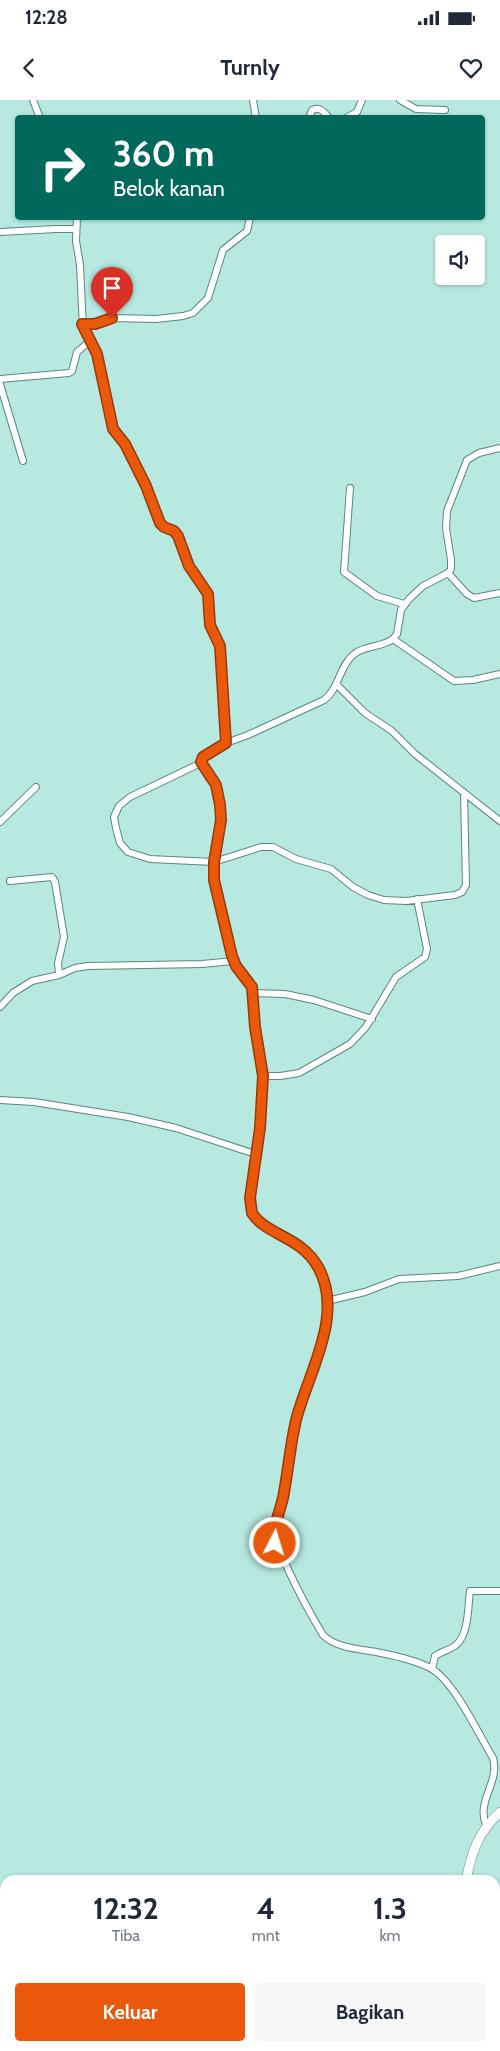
<!DOCTYPE html>
<html lang="id">
<head>
<meta charset="utf-8">
<style>
	body { margin:0; font-family:Cabin,sans-serif; background:#f6f6f7; color:#1f2937; height:100vh; display:flex; flex-direction:column; font-size:19px; white-space:nowrap }
	* { box-sizing:border-box; margin:0 }
	p { font-size:16px; color:#747a83 }
	.icon { flex:none; width:28px; height:28px; fill:none; stroke:currentColor; stroke-width:2; stroke-linecap:round; stroke-linejoin:round }
	.map { position:relative; flex:1; overflow:hidden }
	.panel { position:absolute; left:0px; top:1775px; width:500px; height:176px; display:flex; flex-direction:column; background:#fff; border-radius:15px 15px 0 0; box-shadow:0 1px 4px #0004 }
	.panel>* { flex:none }
	.guide { position:absolute; left:15px; top:15px; width:470px; height:105px; border-radius:5px; box-shadow:0 1px 4px #0004; background:#00695c; color:#fff; overflow:hidden }
	.controls { position:absolute; left:435px; top:135px; display:grid; gap:10px }
	.controls a { display:grid; place-items:center; width:50px; height:50px; border-radius:5px; background:#fff; box-shadow:0 1px 4px #0004; font-size:25px }
	.pin { position:absolute; display:grid; place-items:center; width:42px; height:42px; color:#fff; margin:-51px -21px; border-radius:50% 50% 50% 0; rotate:-45deg; box-shadow:0 0 5px #0007 }
	.pin .icon { rotate:45deg }
	.me { position:absolute; width:55px; margin:-28px; rotate:5deg; stroke-linejoin:round; filter:drop-shadow(0 0 4px #0008) }
	.turn { display:flex; align-items:center; gap:18px; height:105px; padding:0 15px; font-size:22px }
	.turn .icon { width:65px; height:65px; stroke-width:2.5 }
	.turn b { display:block; font-size:35px; line-height:42px }
	.eta { display:flex; justify-content:space-evenly; align-items:center; height:85px; text-align:center }
	.eta b { font-size:30px; font-weight:700; line-height:35px }
	.button { display:flex; gap:10px; margin-top:auto; padding:10px 15px }
	.button a { flex:1; height:58px; border-radius:5px; background:#ea580c; color:#fff; font-size:20px; font-weight:700; line-height:58px; text-align:center }
	.button a+a { background:#f6f6f7; color:#1f2937 }
	.status { display:flex; justify-content:space-between; align-items:center; height:35px; padding:0 25px; background:#fff; direction:ltr }
	.status svg { height:14px; fill:currentColor }
	header { display:flex; justify-content:space-between; align-items:center; height:65px; padding:0 15px; background:#fff; font-size:22px; font-weight:700 }
	.map>svg:first-child { display:block }
	.lines { fill:none; stroke-linecap:round; stroke-linejoin:round }
	.minor-casing { stroke:#588881; stroke-width:8 }
	.secondary-casing { stroke:#588881; stroke-width:10 }
	.minor { stroke:#fff; stroke-width:6 }
	.secondary { stroke:#fff; stroke-width:9 }
	.route-casing { stroke:#983908; stroke-width:12 }
	.route { stroke:#ea580c; stroke-width:9 }
</style>
</head>
<body>
<div class="status"><b>12:28</b><svg viewBox="0 0 49 12"><path d="M0 12V9h3v3zM5 12V6h3v6zM10 12V3h3v9zM15 12V0h3v12zM26 1h20v11H26zM47 4h2v5h-2z"/></svg></div>
<header><svg class="icon" aria-label="back" viewBox="0 0 24 24"><path d="M15 5l-7 7 7 7"/></svg>Turnly<svg class="icon" aria-label="heart" viewBox="0 0 24 24"><path d="M12 20l-8-8c-3-5 5-10 8-4 3-6 11-1 8 4z"/></svg></header>
<div class="map">
<svg width="500" height="1951" viewBox="0 0 500 1951">
	<rect width="100%" height="100%" fill="#b7e9e1"/>
	<g class="lines">
		<defs>
			<path id="minor" d="M 33,0 L 40,18
				M 253,0 L 256,18
				M 400,0 L 416,9 L 445,10
				M 309,18 L 312,10 C 320,6 324,12 329,18
				M 346,18 L 357,12 L 362,0
				M 77,118 L 76,141 L 80,165 L 83,229 L 97,254 L 113,329 L 125,344 L 146,386 L 160,423 L 164,427 L 174,431 L 178,436 L 189,466 L 208,494 L 210,525 L 220,546 L 226,643 L 203,657 L 201,663 C 205,672 215,679 218,688 C 226,720 212,749 214,780 L 232,856 C 236,868 248,876 253,887 C 257,899 254,914 255,926 C 257,942 261,958 263,975 C 265,1001 260,1028 255,1054
				M 0,132 L 56,129 L 76,129
				M 82,224 L 95,224 L 112,218 L 156,219 L 183,216 L 193,213 L 208,198 L 223,150 L 247,131 L 250,118
				M 0,279 L 69,273 L 72,271 L 77,252 L 89,242
				M 0,284 L 23,361
				M 350,388 L 344,472 L 377,496 L 404,504
				M 448,473 L 467,494 L 474,498 L 500,493
				M 393,539 L 454,581 L 473,580 L 500,574
				M 336,584 L 365,613 L 392,631 L 415,654 L 500,721
				M 226,643 L 248,635 L 324,600 C 339,589 339,567 353,555 C 364,545 381,548 393,539 L 397,534 L 401,510 L 409,499 L 423,486 L 448,473 L 451,469 L 451,460 L 446,428 L 447,411 L 467,360 L 479,353 L 500,348
				M 201,663 L 130,697 L 119,706 L 114,717 L 116,728 L 120,743 L 128,752 L 150,759 L 214,762 L 261,747 L 273,747 L 296,759 L 331,769 L 353,787 L 368,795 L 384,800 L 406,801 L 455,795 L 462,792 L 466,785 L 464,693
				M 0,722 L 36,687
				M 59,875 L 75,868 L 88,866 L 202,864 L 234,861
				M 254,893 L 285,894 L 314,900 L 372,919
				M 0,907 L 13,893 L 32,881 L 59,875 L 58,863 L 64,837 L 55,782 L 52,777 L 10,781
				M 263,976 L 280,976 L 299,973 L 350,944 L 366,927 L 396,877 L 425,857 L 427,849 L 417,799
				M 0,1000 L 34,1002 L 128,1017 L 176,1028 L 255,1054 C 254,1072 246,1094 251,1111 C 254,1119 263,1124 270,1128 C 304,1146 323,1160 327,1201 C 330,1236 313,1272 301,1303 C 290,1333 289,1365 283,1396 C 280,1411 272,1425 275,1440 C 276,1449 282,1457 286,1465 C 297,1489 309,1512 323,1535 C 337,1549 362,1549 381,1553 C 396,1556 420,1562 432,1569 C 455,1583 479,1635 493,1658 C 500,1683 476,1700 486,1725
				M 327,1201 L 365,1192 L 399,1179 L 458,1176 L 500,1166
				M 432,1569 L 435,1556 C 442,1551 450,1550 456,1545 C 469,1534 468,1506 470,1491 L 500,1491
				M 495,1833 L 500,1833
				M 283,1951 L 285,1946
				M 314,1951 L 314,1946"/>
			<path id="secondary" d="M 466,1780 C 472,1751 478,1733 500,1712
				M 333,1946 L 343,1946
				M 213,1951 L 233,1946"/>
		</defs>
		<use href="#minor" class="minor-casing"/>
		<use href="#secondary" class="secondary-casing"/>
		<use href="#minor" class="minor"/>
		<use href="#secondary" class="secondary"/>
	</g>
	<g class="lines">
		<defs>
			<path id="route" d="M 112,218 L 95,224 L 82,224 L 97,254 L 113,329 L 125,344 L 146,386 L 160,423 L 164,427 L 174,431 L 178,436 L 189,466 L 208,494 L 210,525 L 220,546 L 226,643 L 203,657 L 201,662 L 216,685 L 220,705 L 221,720 L 214,762 L 214,780 L 232,856 L 236,866 L 252,887 L 255,927 L 263,976 L 260,1028 L 250,1098 L 252,1113 C 267,1136 301,1136 318,1167 C 345,1215 308,1273 296,1320 C 290,1346 288,1372 283,1398 C 279,1414 273,1426 275,1443"/>
		</defs>
		<use href="#route" class="route-casing"/>
		<use href="#route" class="route"/>
	</g>
</svg>
<div class="controls">
<a><svg class="icon" aria-label="sound" viewBox="0 0 24 24"><path d="M4 9h4l5-4v14l-5-4H4zM17 9q2 3 0 6"/></svg></a>
</div>
<div class="pin" style="left:112px;top:218px;background:#d93025"><svg class="icon" aria-label="arrive" viewBox="0 0 24 24"><path d="M6 21V4h12l-3 4 3 4H6"/></svg></div>
<svg class="me" style="left:275px;top:1443px" viewBox="-20 -20 40 40"><circle r="17" fill="#ea580c" stroke="#fff" stroke-width="3"/><path d="M0-11L8 9 0 5-8 9z" fill="#fff"/></svg>
<div class="guide">
<div class="turn"><svg class="icon" aria-label="right" viewBox="0 0 24 24"><path d="M7 20v-9h11M14 6l5 5-5 5"/></svg><div><b>360 m</b>Belok kanan</div></div>
</div>
<section class="panel">
<div class="eta">
<div><b>12:32</b><p>Tiba</p></div>
<div><b>4</b><p>mnt</p></div>
<div><b>1.3</b><p>km</p></div>
</div>
<div class="button"><a>Keluar</a><a>Bagikan</a></div>
</section>
</div>
</body>
</html>
